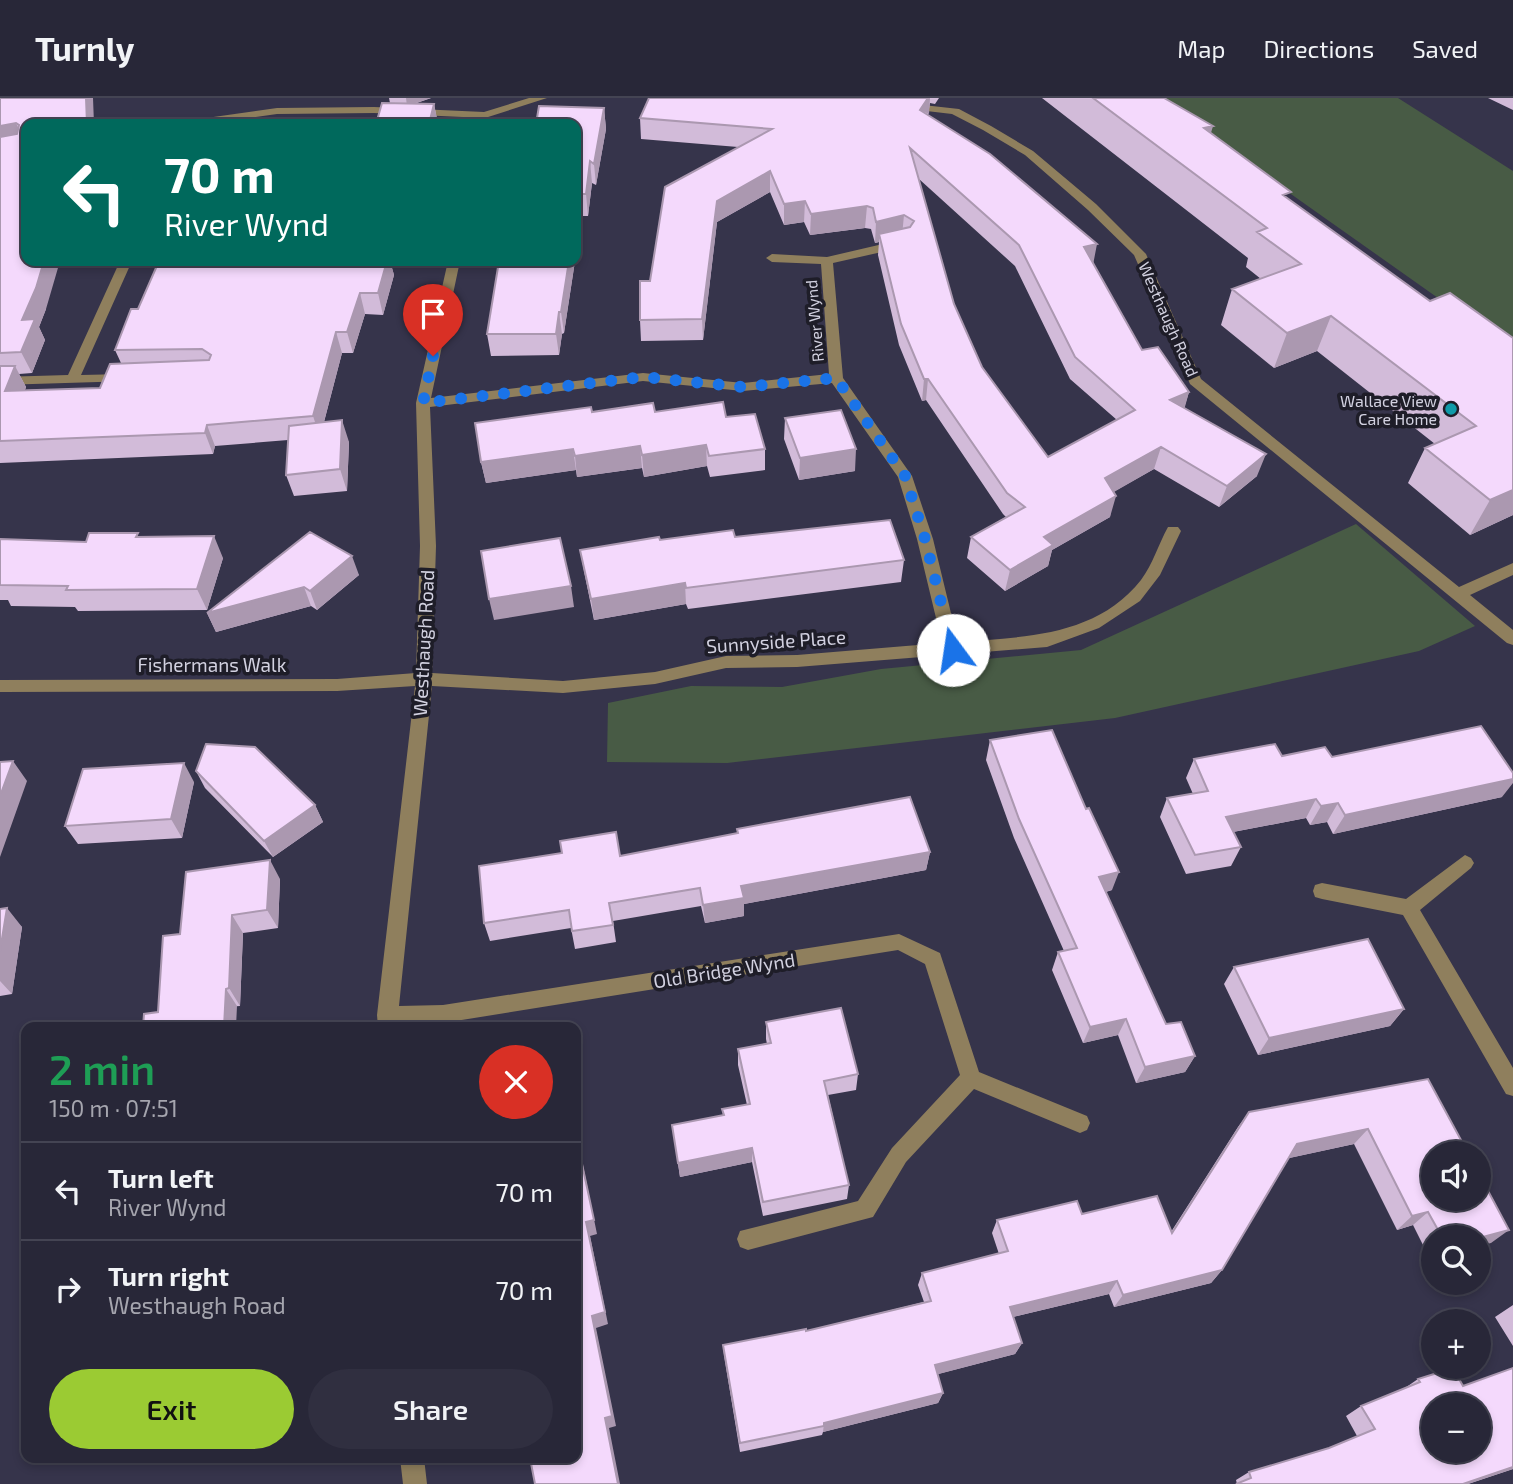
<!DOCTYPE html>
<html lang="en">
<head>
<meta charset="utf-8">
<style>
	body { margin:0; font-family:"Exo 2",sans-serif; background:#302f40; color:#f1f3f6; height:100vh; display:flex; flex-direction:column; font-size:26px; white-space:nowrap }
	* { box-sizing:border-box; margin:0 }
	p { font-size:23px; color:#a5a5ae }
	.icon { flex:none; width:38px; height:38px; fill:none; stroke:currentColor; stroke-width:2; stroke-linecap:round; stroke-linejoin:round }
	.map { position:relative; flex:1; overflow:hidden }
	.panel { position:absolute; left:21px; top:924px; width:560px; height:441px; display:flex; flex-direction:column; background:#282738; border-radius:14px; box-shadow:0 4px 10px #0003,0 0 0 2px #444453 }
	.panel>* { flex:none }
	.banner { position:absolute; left:21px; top:21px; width:560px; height:147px; border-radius:14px; box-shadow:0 4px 10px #0003,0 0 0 2px #444453; background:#00695c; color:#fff; overflow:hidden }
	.fabs { position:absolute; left:1421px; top:1043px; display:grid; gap:14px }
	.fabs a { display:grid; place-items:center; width:70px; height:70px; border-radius:50%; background:#282738; box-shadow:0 4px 10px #0003,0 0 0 2px #444453; font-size:35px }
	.pin { position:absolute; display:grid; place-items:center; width:60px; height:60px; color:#fff; margin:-72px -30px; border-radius:50% 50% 50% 0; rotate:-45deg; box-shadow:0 0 7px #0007 }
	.pin .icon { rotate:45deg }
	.me { position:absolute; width:77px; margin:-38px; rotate:346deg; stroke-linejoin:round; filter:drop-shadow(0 0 5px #0008) }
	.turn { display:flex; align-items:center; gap:24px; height:147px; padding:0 28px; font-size:32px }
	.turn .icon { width:91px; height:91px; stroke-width:2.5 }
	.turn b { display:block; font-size:49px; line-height:60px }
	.round { display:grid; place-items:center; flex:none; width:74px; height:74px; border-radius:37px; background:#302f40 }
	.summary { display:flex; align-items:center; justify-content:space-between; height:119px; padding:0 28px }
	h1 { font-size:42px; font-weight:600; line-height:52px; color:#1e9e55 }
	.cta { display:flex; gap:14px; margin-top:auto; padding:14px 28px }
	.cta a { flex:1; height:80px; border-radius:42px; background:#9bcb33; color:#111; font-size:28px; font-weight:600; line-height:80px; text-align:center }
	.cta a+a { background:#302f40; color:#f1f3f6 }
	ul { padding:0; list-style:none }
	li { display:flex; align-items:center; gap:21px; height:98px; padding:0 28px; border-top:2px solid #444453 }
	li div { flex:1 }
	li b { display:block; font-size:26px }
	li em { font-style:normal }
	header { display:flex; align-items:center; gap:42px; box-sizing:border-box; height:98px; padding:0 35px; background:#282738; border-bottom:2px solid #444453 }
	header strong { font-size:33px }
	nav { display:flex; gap:38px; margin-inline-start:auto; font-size:24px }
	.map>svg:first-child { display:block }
	.green { fill:#485b45 }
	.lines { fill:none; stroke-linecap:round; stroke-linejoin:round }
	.minor { fill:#8f7f5d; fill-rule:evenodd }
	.wall { fill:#d2bbd9; fill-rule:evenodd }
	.shaded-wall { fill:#ab98b0 }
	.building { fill:#f4d9fc; stroke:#ab98b0; stroke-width:2; fill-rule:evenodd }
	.route { stroke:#1a73e8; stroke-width:12; stroke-dasharray:0 21.6 }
	.culture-dot { fill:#0f9aa8; stroke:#1e1d28; stroke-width:2.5 }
	.labels { text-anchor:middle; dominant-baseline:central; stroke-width:7; stroke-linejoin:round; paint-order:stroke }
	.far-street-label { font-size:16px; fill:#d2d1e0; stroke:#1e1d28 }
	.far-poi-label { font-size:16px; fill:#d2d1e0; stroke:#1e1d28; text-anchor:end }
	.street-label { font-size:19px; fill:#d2d1e0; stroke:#1e1d28 }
</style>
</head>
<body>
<header>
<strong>Turnly</strong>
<nav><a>Map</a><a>Directions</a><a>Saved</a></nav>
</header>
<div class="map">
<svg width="1513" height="1386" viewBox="0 0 1513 1386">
	<rect width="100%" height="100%" fill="#36344b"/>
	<path class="green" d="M 1147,0 L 1398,0 L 1513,73 L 1513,253 L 1172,12 Z
		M 1356,426 L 1475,528 L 1419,553 L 1115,620 L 727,665 L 607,664 L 608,605 L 691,588 L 782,589 L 881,571 L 1081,552 Z"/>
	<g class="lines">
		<path class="minor" d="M 529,0 L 547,0 L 485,20 L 374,15 L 277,16 L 207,26 L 179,26 L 185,23 L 277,10 L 374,9 L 484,14 Z
			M 905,5 L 959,11 L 991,28 L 1033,53 L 1096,106 L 1146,156 L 1201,281 L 1459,489 L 1513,465 L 1513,477 L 1470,497 L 1513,532 L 1513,547 L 1507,545 L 1190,286 L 1134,157 L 1088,112 L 1025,57 L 983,32 L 952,16 L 901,10 L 901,6 Z
			M 900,142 L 906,146 L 904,149 L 833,165 L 843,280 L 912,378 L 933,441 L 958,544 C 1023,539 1096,539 1141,482 C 1153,466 1158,447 1168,429 L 1178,429 L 1181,433 L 1160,477 L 1140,503 L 1099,530 L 1047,549 L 797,569 L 726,570 L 655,586 L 563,595 L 432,588 L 399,908 L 443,907 L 899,836 L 940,855 L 979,974 L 1087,1018 L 1090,1025 L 1087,1032 L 1080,1035 L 974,991 L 906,1064 L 873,1119 L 748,1152 L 740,1149 L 737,1141 L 740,1133 L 858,1103 L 892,1050 L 960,977 L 925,866 L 898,852 L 443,925 L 397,926 L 396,929 L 378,929 L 377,917 L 415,588 L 337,593 L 0,594 L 0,582 L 337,581 L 416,575 L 420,448 L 416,305 L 448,163 L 460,163 L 431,300 L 643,275 L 743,285 L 829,276 L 821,166 L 772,164 L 766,160 L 772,156 L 827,159 ZM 643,283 L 743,293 L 832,285 L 898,379 L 917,441 L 942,545 L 797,557 L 726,558 L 655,574 L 563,583 L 432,575 L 436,448 L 430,309 Z
			M 120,163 L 132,163 L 81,277 L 126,276 L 131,277 L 131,283 L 0,287 L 0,279 L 68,277 Z
			M 1465,757 L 1471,760 L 1474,765 L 1471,770 L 1420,812 L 1513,970 L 1513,998 L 1506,996 L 1403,817 L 1322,801 L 1315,799 L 1313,793 L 1315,787 L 1322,785 L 1406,801 Z
			M 400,1360 L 424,1360 L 427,1386 L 403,1386 Z"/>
	</g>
	<path class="wall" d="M 0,0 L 26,26 L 46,211 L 39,229 L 45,242 L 32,275 L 19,276 L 26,289 L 25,292 L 100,290 L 121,265 L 115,252 L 138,211 L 159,163 L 390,163 L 394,177 L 383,217 L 365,216 L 353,255 L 342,255 L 324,324 L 349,344 L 347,393 L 294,398 L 286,377 L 288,342 L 215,348 L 213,356 L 0,365 Z
		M 389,0 L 431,0 L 414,6 L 434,6 L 438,26 L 376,26 L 390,5 Z
		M 649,0 L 939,0 L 935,6 L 930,5 L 928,17 L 1093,166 L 1142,252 L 1189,294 L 1184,310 L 1257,378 L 1219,409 L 1154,371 L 1113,394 L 1110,419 L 1052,452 L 1048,468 L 1005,493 L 967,460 L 971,439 L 1006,419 L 1003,416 L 926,302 L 922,303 L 899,247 L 878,157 L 879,144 L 875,145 L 871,131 L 865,130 L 810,137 L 804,124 L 784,127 L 770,94 L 717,124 L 703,242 L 641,243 L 640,222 L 650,183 L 738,49 L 641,41 L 640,20 ZM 919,81 L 1015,168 L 1070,281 L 1117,322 L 1048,359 L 982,269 L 954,206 Z
		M 1042,0 L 1164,0 L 1211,35 L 1288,101 L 1430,203 L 1513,240 L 1513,417 L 1470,437 L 1408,385 L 1425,350 L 1435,346 L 1317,253 L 1274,270 L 1221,227 L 1232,191 L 1261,181 L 1246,169 L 1248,160 Z
		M 1488,0 L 1513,0 L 1513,12 Z
		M 604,10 L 606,31 L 596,87 L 592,85 L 588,118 L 582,118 L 576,160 L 576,26 Z
		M 499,163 L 575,163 L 564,235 L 562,236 L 559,257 L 491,258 L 487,236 Z
		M 592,314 L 655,314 L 726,319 L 765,351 L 765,372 L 710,379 L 707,368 L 644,379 L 642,370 L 577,379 L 576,372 L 486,385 L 481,364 Z
		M 785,320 L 855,373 L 799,382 L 784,341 Z
		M 310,434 L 359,477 L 317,512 L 311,508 L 216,534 L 207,515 Z
		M 139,439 L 223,460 L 207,512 L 78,513 L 75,509 L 11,508 L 8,502 L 0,502 L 0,441 L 86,444 Z
		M 735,439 L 904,462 L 901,484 L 688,511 L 686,506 L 594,522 L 584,473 L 580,452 L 660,442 Z
		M 990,642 L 1112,792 L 1106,794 L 1166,926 L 1195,958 L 1185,974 L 1136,985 L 1118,937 L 1083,945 L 1052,872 L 1058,854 L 1064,853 L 1014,740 L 986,662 Z
		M 1282,658 L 1332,659 L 1502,699 L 1333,736 L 1327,724 L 1310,727 L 1306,720 L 1233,734 L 1241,749 L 1231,768 L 1186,776 L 1160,719 L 1167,700 L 1193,696 L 1186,680 L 1194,661 Z
		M 196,673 L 315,707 L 323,724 L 273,759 L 205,690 Z
		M 194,684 L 182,740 L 78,746 L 65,728 Z
		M 737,731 L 930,754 L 926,772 L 744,806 L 744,818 L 705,825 L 701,808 L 613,823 L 616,844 L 575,851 L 571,830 L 490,843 L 484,825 L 562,755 L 620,758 L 737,735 Z
		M 280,781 L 278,830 L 243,835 L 240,908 L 158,914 L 180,836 Z
		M 0,811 L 22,829 L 12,896 L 0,898 Z
		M 1234,869 L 1404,911 L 1390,928 L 1258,957 L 1224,886 Z
		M 766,924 L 858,976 L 856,992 L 828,997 L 849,1087 L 847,1101 L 763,1118 L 752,1064 L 680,1079 L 672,1027 L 723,1017 L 722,1011 L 747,1007 L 738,967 L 738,951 L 767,946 L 766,941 Z
		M 1428,981 L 1491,1145 L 1479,1139 L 1433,1139 L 1433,1160 L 1430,1161 L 1413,1127 L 1397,1132 L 1354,1046 L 1289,1060 L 1222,1172 L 1211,1185 L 1114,1209 L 1109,1196 L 1013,1219 L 1022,1245 L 1015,1256 L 938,1276 L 943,1295 L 938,1305 L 823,1334 L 822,1337 L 740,1354 L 724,1257 L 723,1247 L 806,1233 L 924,1204 L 918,1187 L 922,1175 L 999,1156 L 992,1135 L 997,1122 L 1082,1116 L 1171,1134 L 1238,1029 L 1249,1014 Z
		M 1513,1207 L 1513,1248 L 1495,1219 Z
		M 1513,1270 L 1513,1371 L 1468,1386 L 1236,1386 L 1237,1386 L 1236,1382 L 1249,1374 L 1329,1350 L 1357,1338 L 1346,1318 L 1361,1308 L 1402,1292 L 1418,1281 L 1463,1288 Z"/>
	<path class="shaded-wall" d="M 86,0 L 93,0 L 94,26 L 87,26 Z
		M 406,0 L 431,0 L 407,8 Z
		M 928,0 L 930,0 L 929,16 L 920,12 Z
		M 434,6 L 438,26 L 429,26 Z
		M 604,10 L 606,31 L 596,87 L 594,66 Z
		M 16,25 L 25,45 L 0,51 L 0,28 Z
		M 1213,28 L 1203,62 L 1204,30 Z
		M 590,63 L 592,85 L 588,118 L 586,96 Z
		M 770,73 L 770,94 L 717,124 L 703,242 L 702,221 L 717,103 Z
		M 580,96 L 582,118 L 576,160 L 576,122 Z
		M 805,103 L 804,124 L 784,127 L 784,106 Z
		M 867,108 L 865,130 L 810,137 L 811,116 Z
		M 904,117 L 902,138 L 879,136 L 879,144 L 875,145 L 876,124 Z
		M 1097,146 L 1093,167 L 1084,149 Z
		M 44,163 L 60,163 L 46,211 L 39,229 L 45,242 L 32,275 L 21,254 L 22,222 Z
		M 387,163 L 390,163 L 394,177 L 383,217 L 378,195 Z
		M 569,163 L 575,163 L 564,235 L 561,214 Z
		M 360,195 L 365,216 L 353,255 L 347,234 Z
		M 559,214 L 562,236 L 559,257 L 556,236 Z
		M 1331,218 L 1317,253 L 1274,270 L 1287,235 Z
		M 336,234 L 342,255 L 320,339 L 313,318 Z
		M 15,268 L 26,289 L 16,314 L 5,293 Z
		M 924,281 L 928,281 L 926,302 L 922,303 Z
		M 1189,294 L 1183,316 L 1170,302 Z
		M 342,322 L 349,344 L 347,393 L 340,371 Z
		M 207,327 L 215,348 L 213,356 L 205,335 Z
		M 706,347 L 707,368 L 644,379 L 642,357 Z
		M 640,348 L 642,370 L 577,379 L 575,358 Z
		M 1161,349 L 1154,371 L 1100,402 L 1105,380 Z
		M 573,351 L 576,372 L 486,385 L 481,364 Z
		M 856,351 L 855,373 L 799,382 L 800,360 Z
		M 1266,356 L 1257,378 L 1219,409 L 1227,388 Z
		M 1513,392 L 1513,417 L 1470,437 L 1490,402 Z
		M 1116,398 L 1110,419 L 1052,452 L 1048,468 L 1005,493 L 1010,472 L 1044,439 Z
		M 214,438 L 223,460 L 207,512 L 197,491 Z
		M 352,458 L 359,477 L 317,512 L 310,493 Z
		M 685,485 L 686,506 L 594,522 L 591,501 Z
		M 571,488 L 574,509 L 494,522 L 489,501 Z
		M 304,489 L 311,508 L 216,534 L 207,515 Z
		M 13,663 L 27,683 L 0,759 L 0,698 Z
		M 184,665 L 194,684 L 182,740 L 171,721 Z
		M 1513,681 L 1513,685 L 1502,699 L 1333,736 L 1345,717 Z
		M 1316,701 L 1306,720 L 1217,737 L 1226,719 Z
		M 1338,705 L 1327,724 L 1310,727 L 1321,708 Z
		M 315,707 L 323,724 L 273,759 L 264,743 Z
		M 930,754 L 926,772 L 744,806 L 744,818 L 705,825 L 703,807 L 741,788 Z
		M 270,762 L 280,781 L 278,830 L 267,812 Z
		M 1119,774 L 1112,792 L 1092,797 L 1099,779 Z
		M 7,810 L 22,829 L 12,896 L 0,883 L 0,853 Z
		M 232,817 L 243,835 L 240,908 L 229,890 Z
		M 226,891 L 237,908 L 236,929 L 224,929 Z
		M 1404,911 L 1390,928 L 1258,957 L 1269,940 Z
		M 1126,921 L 1118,937 L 1083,945 L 1090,929 Z
		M 1195,958 L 1185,974 L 1136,985 L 1145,969 Z
		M 1368,1031 L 1354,1046 L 1285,1061 L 1297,1046 Z
		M 576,1033 L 597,1136 L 590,1138 L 608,1226 L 596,1230 L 616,1328 L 609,1330 L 620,1386 L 618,1386 L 605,1320 L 592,1218 L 586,1124 Z
		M 752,1050 L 752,1064 L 680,1079 L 678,1065 Z
		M 1428,1114 L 1413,1127 L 1397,1132 L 1412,1118 Z
		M 1509,1132 L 1491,1145 L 1479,1148 L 1479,1140 Z
		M 1222,1172 L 1211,1185 L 1114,1209 L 1123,1197 Z
		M 1117,1183 L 1109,1196 L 1004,1221 L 1010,1209 Z
		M 1022,1245 L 1015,1256 L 931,1278 L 935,1267 Z
		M 943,1295 L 938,1305 L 823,1334 L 824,1325 Z
		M 1513,1369 L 1513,1371 L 1468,1386 L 1463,1386 Z"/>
	<path class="building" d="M 0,0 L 86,0 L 87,26 L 26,26 L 26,163 L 44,163 L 36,190 L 22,222 L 35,221 L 21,254 L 0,255 L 0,39 L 17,36 L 19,27 L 16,25 L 0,28 Z
		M 649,0 L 928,0 L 920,12 L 990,56 L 1097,146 L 1084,149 L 1142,252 L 1158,249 L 1189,294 L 1170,302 L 1266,356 L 1227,388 L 1161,349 L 1105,380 L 1116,398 L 1044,439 L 1053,447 L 1010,472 L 971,439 L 1025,409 L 1007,395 L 928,281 L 924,281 L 901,226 L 879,136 L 910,129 L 914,123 L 904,117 L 876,124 L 873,110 L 867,108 L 811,116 L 805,103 L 784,106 L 770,73 L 717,103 L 702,221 L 640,222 L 640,183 L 650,183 L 665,89 L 772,31 L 640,20 ZM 910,50 L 1019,147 L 1075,259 L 1135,312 L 1048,359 L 982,269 L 954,206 Z
		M 1093,0 L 1164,0 L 1213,28 L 1204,30 L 1291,94 L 1283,97 L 1430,203 L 1450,195 L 1513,240 L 1513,392 L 1490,402 L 1425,350 L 1476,328 L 1331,218 L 1287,235 L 1232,191 L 1301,166 L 1257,134 L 1267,130 Z
		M 382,5 L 434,6 L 429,26 L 376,26 Z
		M 539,8 L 604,10 L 594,66 L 590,63 L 586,96 L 580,96 L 576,122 L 576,26 L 536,26 Z
		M 159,163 L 387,163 L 378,195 L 360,195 L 347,234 L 336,234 L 313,318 L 207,327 L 205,335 L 0,343 L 0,268 L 15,268 L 5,293 L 100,290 L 110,266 L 209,262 L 211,257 L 202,251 L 115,252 L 131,211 L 138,211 Z
		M 499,163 L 569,163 L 561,214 L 559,214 L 556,236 L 487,236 Z
		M 723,304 L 726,319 L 755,316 L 765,351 L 709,358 L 706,347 L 642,357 L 640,348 L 575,358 L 573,351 L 481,364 L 475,325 L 591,309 L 592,314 L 653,305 L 655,314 Z
		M 841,312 L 856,351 L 800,360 L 785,320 Z
		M 342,322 L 340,371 L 286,377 L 289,328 Z
		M 890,422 L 904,462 L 686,490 L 685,485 L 591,501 L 580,452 L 659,439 L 660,442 L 733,432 L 735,439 Z
		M 310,434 L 352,458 L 310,493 L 304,489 L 207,515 Z
		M 89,435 L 138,435 L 136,439 L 214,438 L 197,491 L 66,492 L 68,488 L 0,487 L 0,441 L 86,444 Z
		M 560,440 L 571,488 L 489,501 L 481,453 Z
		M 1481,628 L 1513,675 L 1513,681 L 1345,717 L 1338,705 L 1321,708 L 1316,701 L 1226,719 L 1241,749 L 1195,757 L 1167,700 L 1208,693 L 1194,661 L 1275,646 L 1282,658 L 1325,649 L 1332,659 Z
		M 1052,632 L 1086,711 L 1089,710 L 1119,774 L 1099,779 L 1166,926 L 1181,924 L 1195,958 L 1145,969 L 1126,921 L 1090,929 L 1058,854 L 1077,850 L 1019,721 L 990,642 Z
		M 206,646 L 255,649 L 315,707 L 264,743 L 196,673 Z
		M 13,663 L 0,698 L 0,664 Z
		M 184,665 L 171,721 L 65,728 L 83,671 Z
		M 910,699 L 930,754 L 741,788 L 744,800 L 703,807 L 700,790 L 609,805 L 613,827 L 572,833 L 569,812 L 484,825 L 479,768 L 562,755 L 560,743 L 616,734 L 620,758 L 738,735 L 737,731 Z
		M 270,762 L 267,812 L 232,817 L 229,890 L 226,891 L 224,929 L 143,929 L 144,916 L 158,914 L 163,838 L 180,836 L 186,774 Z
		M 7,810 L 0,853 L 0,811 Z
		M 1368,841 L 1404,911 L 1269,940 L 1234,869 Z
		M 841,910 L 858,976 L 824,983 L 849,1087 L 763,1104 L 752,1050 L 678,1065 L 672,1027 L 724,1017 L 722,1011 L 750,1006 L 738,951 L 771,945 L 766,924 Z
		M 1428,981 L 1468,1055 L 1433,1055 L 1433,1101 L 1479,1101 L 1479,1076 L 1509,1132 L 1479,1140 L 1442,1139 L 1428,1114 L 1412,1118 L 1368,1031 L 1297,1046 L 1222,1172 L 1123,1197 L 1117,1183 L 1010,1209 L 1022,1245 L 935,1267 L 943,1295 L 824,1325 L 824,1328 L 740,1345 L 723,1247 L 806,1231 L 806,1233 L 931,1203 L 922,1175 L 1008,1153 L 997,1122 L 1077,1103 L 1082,1116 L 1157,1098 L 1172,1135 L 1249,1014 Z
		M 576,1038 L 594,1122 L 586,1124 L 605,1214 L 592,1218 L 612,1318 L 605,1320 L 618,1386 L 535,1386 L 530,1360 L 576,1360 Z
		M 1453,1270 L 1463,1288 L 1513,1270 L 1513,1369 L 1463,1386 L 1236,1386 L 1251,1380 L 1249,1374 L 1329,1350 L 1375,1331 L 1361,1308 L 1420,1284 L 1418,1281 ZM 1433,1307 L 1479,1307 L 1479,1353 L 1433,1353 Z"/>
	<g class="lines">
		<path class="route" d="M 433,258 L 423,305 L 643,279 L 743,289 L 836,280 L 905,378 L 925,441 L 953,552"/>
	</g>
	<circle class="culture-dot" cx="1451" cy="311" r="7"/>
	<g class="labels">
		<g class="far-street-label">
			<text transform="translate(1169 221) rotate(66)">Westhaugh Road</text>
			<text transform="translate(814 223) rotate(-95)">River Wynd</text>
		</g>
		<g class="far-poi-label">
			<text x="1437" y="302">Wallace View<tspan x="1437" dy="18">Care Home</tspan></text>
		</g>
		<g class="street-label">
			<text transform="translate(776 543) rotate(-4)">Sunnyside Place</text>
			<text transform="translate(423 545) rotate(-87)">Westhaugh Road</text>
			<text x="212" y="566">Fishermans Walk</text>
			<text transform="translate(724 872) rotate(-9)">Old Bridge Wynd</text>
		</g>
	</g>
</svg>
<div class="fabs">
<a><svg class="icon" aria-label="sound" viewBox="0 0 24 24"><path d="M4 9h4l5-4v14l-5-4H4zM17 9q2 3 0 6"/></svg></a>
<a><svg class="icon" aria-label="search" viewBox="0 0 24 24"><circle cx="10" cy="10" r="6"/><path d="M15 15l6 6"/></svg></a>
<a>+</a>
<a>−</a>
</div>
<div class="pin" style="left:433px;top:258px;background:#d93025"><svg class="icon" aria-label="arrive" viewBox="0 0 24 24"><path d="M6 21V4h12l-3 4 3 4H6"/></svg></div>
<svg class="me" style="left:953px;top:552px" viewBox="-20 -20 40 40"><circle r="19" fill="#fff"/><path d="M0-13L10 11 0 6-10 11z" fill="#1a73e8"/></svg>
<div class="banner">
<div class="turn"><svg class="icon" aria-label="left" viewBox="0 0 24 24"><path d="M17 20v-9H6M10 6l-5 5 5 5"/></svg><div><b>70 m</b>River Wynd</div></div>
</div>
<section class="panel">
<div class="summary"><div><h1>2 min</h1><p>150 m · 07:51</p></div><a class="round" style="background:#d93025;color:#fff"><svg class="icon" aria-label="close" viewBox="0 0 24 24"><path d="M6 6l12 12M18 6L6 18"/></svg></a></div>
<ul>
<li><svg class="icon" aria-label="left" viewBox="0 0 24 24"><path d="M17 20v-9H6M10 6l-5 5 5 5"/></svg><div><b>Turn left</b><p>River Wynd</p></div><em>70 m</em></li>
<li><svg class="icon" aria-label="right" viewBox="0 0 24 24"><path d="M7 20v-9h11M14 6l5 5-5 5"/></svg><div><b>Turn right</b><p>Westhaugh Road</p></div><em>70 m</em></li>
</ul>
<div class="cta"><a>Exit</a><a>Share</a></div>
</section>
</div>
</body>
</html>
